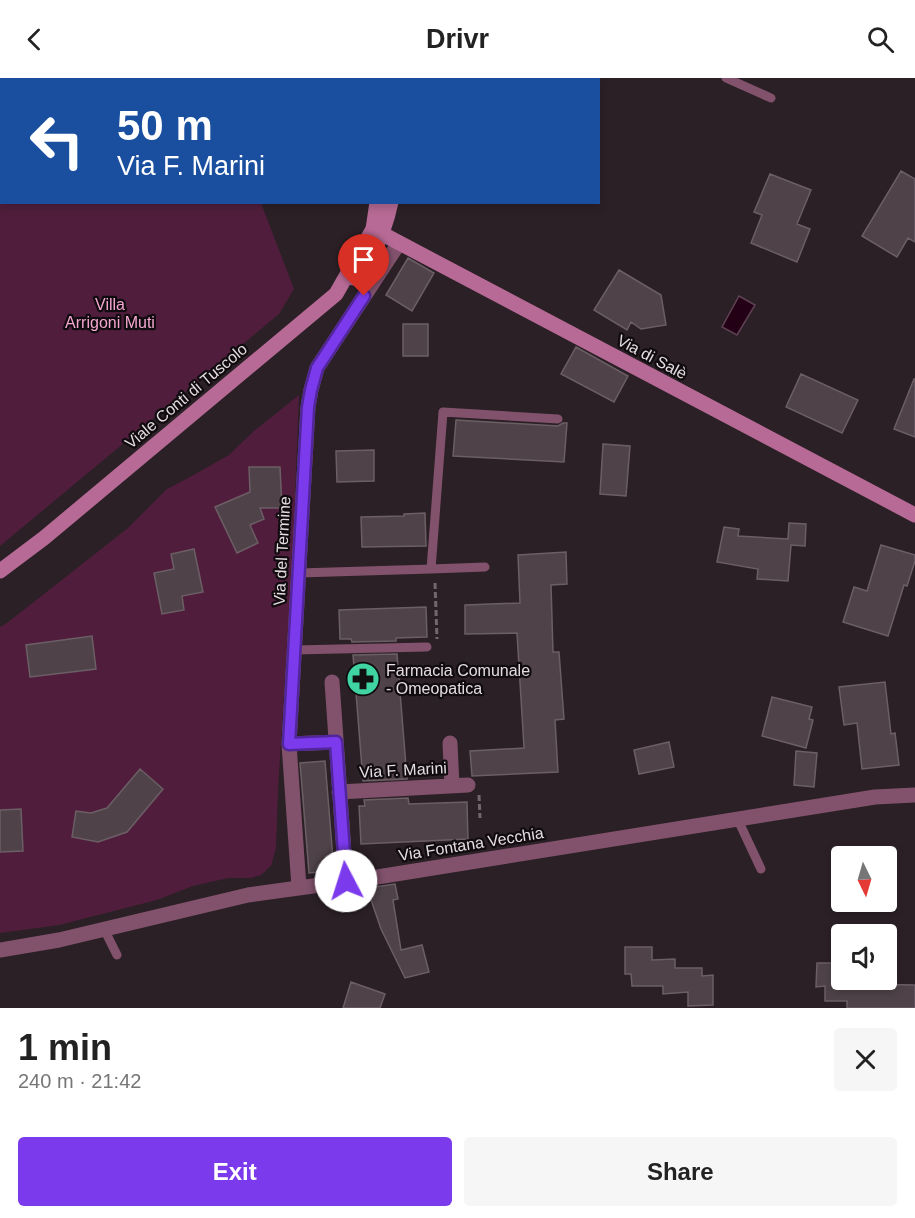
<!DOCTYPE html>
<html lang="en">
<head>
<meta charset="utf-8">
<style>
	body { margin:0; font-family:Arial,sans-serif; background:#f6f6f6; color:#222; height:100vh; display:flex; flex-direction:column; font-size:22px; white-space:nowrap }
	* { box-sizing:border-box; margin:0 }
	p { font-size:20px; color:#767676 }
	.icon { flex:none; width:33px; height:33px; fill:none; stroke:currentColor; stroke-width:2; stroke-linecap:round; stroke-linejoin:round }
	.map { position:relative; height:930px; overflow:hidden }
	.side { display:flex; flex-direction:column; background:#fff; flex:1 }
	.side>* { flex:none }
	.guide { position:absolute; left:0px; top:0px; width:600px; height:126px; box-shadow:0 3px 9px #0003; background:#1a4fa0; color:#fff; overflow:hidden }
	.needle { width:39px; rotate:175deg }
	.fabs { position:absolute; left:831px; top:768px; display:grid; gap:12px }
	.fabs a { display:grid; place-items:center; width:66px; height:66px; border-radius:6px; background:#fff; box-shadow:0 3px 9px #0003; font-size:30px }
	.pin { position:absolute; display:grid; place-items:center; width:51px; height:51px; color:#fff; margin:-62px -26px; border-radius:50% 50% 50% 0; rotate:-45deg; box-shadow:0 0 6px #0007 }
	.pin .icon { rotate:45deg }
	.me { position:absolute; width:66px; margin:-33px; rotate:355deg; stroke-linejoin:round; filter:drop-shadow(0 0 4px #0008) }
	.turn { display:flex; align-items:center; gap:21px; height:126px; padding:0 18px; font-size:27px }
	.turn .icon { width:78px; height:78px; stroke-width:2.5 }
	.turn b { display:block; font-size:42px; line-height:51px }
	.round { display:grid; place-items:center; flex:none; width:63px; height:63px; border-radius:6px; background:#f6f6f6 }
	.summary { display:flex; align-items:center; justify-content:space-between; height:102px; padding:0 18px }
	h1 { font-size:36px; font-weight:800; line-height:45px }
	.action { display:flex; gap:12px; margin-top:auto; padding:12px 18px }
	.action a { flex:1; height:69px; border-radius:6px; background:#7c3aed; color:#fff; font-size:24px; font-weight:800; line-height:69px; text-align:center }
	.action a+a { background:#f6f6f6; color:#222 }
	header { display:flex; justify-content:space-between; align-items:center; height:78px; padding:0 18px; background:#fff; font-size:27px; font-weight:800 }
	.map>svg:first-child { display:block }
	.green { fill:#501e3c; fill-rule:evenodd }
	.water { fill:#240016; stroke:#5e4253; stroke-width:1.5 }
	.building { fill:#4f4349; stroke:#6c5e65; stroke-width:1.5 }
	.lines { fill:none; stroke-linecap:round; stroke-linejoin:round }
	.path { stroke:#71676c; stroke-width:3; stroke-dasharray:6 3; stroke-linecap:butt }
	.service { stroke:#82526c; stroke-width:9 }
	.minor { stroke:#82526c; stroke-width:15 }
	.tertiary { stroke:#82526c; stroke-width:15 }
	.secondary { stroke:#b76a95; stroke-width:15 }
	.route-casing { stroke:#51269a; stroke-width:15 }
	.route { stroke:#7c3aed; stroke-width:10 }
	.labels { text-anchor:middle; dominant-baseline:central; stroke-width:4.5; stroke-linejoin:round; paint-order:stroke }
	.park-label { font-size:16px; fill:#f5a6d1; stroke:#100b0e }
	.street-label { font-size:16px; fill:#e4dce0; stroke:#100b0e }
	.poi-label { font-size:16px; fill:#e4dce0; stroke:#100b0e; text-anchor:start }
</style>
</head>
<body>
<header><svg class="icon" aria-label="back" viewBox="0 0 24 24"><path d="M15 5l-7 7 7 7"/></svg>Drivr<svg class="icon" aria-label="search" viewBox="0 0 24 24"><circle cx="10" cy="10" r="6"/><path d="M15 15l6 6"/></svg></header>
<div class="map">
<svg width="915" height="930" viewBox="0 0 915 930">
	<rect width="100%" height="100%" fill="#2b2026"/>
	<path class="green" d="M 0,0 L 213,0 L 214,1 L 2,2 L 2,124 L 261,125 L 294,211 L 279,236 L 0,468 Z
		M 299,317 L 293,469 L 278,712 L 276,770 L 271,788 L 261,797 L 251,800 L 228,800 L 193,808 L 157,822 L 59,847 L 0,855 L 0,774 L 23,773 L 21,731 L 0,732 L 0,549 L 7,545 L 128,450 L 167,411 L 190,399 L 229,377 L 254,353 ZM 249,389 L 280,389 L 281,429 L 260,430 L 264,441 L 250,447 L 258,465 L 237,475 L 215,429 L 250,414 ZM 194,471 L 203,514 L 182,518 L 184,532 L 162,536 L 154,495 L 174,491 L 172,476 ZM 92,558 L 96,591 L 30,599 L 26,567 ZM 140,691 L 163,710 L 127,754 L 98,764 L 72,759 L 76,733 L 91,735 L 107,730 Z"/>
	<path class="water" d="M 739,218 L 755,227 L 737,257 L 722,249 Z"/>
	<path class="building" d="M 901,93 L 915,101 L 915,164 L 908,160 L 897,179 L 862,158 Z
		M 770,96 L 811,112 L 797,146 L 810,151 L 797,184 L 751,165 L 762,137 L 754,134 Z
		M 408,180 L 434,195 L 412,233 L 386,217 Z
		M 619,192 L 661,217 L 666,247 L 641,251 L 631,244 L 627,252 L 594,232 Z
		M 403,246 L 428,246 L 428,278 L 403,278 Z
		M 576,269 L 628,298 L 614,324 L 561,296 Z
		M 801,296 L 858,322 L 842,355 L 786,329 Z
		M 914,301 L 915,301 L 915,359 L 894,351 Z
		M 456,342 L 558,348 L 563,345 L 567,345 L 564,384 L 453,378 Z
		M 603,366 L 630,368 L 626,418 L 600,416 Z
		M 374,372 L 374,403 L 337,404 L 336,373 Z
		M 249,389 L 280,389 L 282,430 L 260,430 L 264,441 L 250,447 L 258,465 L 237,475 L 215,429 L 250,414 Z
		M 425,435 L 426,468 L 362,469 L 361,439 L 404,438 L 404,436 Z
		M 789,445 L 806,446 L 805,468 L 791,467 L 788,503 L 757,501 L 758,491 L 717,484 L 724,449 L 739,451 L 738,458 L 788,461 Z
		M 881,467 L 915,477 L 915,483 L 907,508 L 904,507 L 888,558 L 843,544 L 854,509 L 867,513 Z
		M 194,471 L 203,514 L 182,518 L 184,532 L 162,536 L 154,495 L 174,491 L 171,476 Z
		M 566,474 L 567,506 L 551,507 L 553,574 L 559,574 L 564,641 L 555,642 L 558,694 L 472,698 L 470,673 L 524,670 L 517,555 L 465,556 L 465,527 L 520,525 L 518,477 Z
		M 426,529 L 427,559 L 396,560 L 396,563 L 352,564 L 351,561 L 340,561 L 339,532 Z
		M 92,558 L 96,591 L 30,599 L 26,567 Z
		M 397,576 L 407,701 L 363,703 L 353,577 Z
		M 885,604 L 891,656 L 895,655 L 899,687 L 862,691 L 857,645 L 844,647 L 839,609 Z
		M 772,619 L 812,629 L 809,641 L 813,642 L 806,670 L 762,658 Z
		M 669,664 L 674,689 L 639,696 L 634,672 Z
		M 796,673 L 817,675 L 814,709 L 794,707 Z
		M 325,683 L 334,793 L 309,795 L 300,685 Z
		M 140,691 L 163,711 L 127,754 L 98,764 L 72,759 L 76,733 L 91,735 L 107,730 Z
		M 408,720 L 409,726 L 467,724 L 468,761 L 361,766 L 359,728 L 365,728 L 364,722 Z
		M 21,731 L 23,773 L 0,774 L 0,732 Z
		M 395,806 L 398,821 L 393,822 L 401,872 L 422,867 L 429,894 L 405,900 L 381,851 L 367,810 Z
		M 625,869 L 652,869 L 652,882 L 675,881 L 675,890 L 702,890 L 702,898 L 713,897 L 713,927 L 688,928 L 688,914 L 663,916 L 663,908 L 632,908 L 631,896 L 625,896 Z
		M 817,885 L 841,885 L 842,902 L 862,902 L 861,906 L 915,907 L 915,930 L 847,930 L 847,923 L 825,923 L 825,908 L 816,909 Z
		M 351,904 L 385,916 L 380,930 L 343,930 Z"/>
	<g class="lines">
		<path class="path" d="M 435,505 L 437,561
			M 479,717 L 480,740"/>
		<path class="service" d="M 726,0 L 771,20
			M 431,491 L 485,489
			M 299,495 L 431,491 L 443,334 L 558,341
			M 294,572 L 427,569
			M 738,742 L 761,791
			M 104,851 L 117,877"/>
		<path class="minor" d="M 332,604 L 346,803
			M 450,665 L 452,708
			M 289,666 L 336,664
			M 339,714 L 468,707
			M 299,809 L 289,666 L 308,329 L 311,312 L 317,290 L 399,165"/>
		<path class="tertiary" d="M 0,872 L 59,862 L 248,817 L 371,800 L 875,719 L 915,717"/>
		<path class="secondary" d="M 362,0 L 362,2
			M 380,0 L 380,2
			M 373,151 L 915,437
			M 353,200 C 374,179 385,153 391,124
			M 0,493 L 44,460 L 336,216 L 373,151 L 377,124"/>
	</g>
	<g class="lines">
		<defs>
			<path id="route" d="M 346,803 L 336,664 L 289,666 L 308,329 L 311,312 L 317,290 L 364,218"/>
		</defs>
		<use href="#route" class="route-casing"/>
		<use href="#route" class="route"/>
	</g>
	<defs>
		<symbol id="pharmacy-disc" viewBox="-11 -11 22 22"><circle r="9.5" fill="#3fd4a2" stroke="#100b0e"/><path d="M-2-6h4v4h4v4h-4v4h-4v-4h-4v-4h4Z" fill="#111"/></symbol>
	</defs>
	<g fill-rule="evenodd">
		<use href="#pharmacy-disc" x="344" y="582" width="38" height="38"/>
	</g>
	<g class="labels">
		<g class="park-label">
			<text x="110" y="226">Villa<tspan x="110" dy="18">Arrigoni Muti</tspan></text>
		</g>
		<g class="street-label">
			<text transform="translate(652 279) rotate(28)">Via di Salè</text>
			<text transform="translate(186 318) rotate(-40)">Viale Conti di Tuscolo</text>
			<text transform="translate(282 473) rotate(-87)">Via del Termine</text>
			<text transform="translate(403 692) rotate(-3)">Via F. Marini</text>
			<text transform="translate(471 766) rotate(-9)">Via Fontana Vecchia</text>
		</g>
		<g class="poi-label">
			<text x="386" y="592">Farmacia Comunale<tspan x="386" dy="18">- Omeopatica</tspan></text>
		</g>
	</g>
</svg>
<div class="fabs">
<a><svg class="needle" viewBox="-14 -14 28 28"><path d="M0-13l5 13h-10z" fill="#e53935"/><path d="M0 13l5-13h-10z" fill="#767676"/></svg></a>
<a><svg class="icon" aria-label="sound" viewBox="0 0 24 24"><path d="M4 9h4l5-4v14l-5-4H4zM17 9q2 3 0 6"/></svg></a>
</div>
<div class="pin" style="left:364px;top:218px;background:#d93025"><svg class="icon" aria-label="arrive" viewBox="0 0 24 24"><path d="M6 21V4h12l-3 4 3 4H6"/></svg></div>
<svg class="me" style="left:346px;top:803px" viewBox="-20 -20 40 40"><circle r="19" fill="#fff"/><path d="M0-13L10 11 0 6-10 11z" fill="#7c3aed"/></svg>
<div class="guide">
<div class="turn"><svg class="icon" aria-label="left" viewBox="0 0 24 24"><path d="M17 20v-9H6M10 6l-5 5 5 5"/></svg><div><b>50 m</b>Via F. Marini</div></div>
</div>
</div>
<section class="side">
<div class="summary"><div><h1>1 min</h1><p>240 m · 21:42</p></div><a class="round"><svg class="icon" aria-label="close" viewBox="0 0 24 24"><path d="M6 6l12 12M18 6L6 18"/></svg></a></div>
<div class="action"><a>Exit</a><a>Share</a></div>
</section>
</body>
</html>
